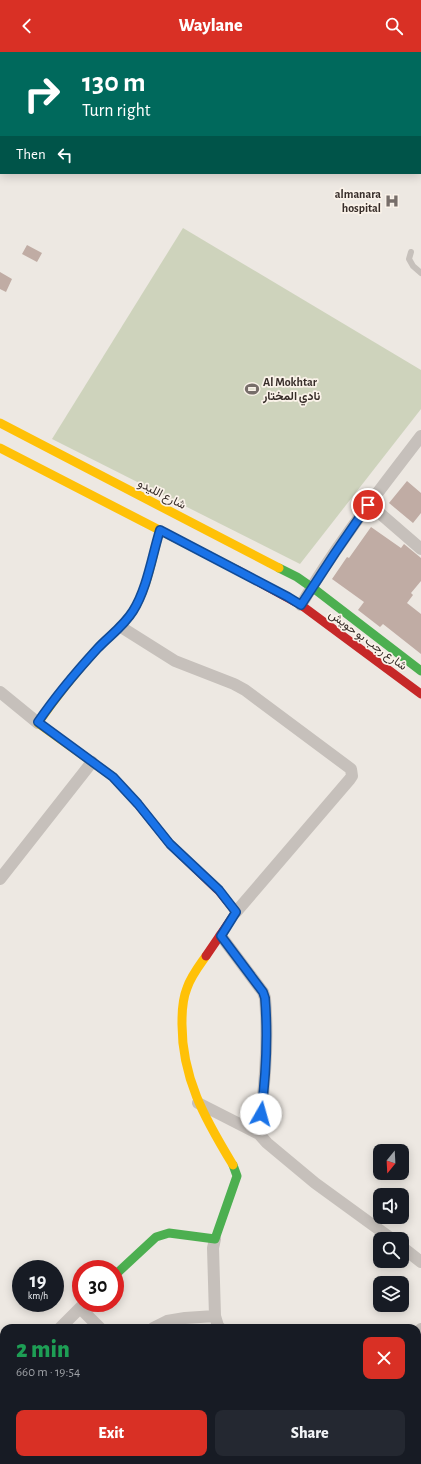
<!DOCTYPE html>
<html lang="en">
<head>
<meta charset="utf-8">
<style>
	body { margin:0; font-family:"Alegreya Sans",Vazirmatn,sans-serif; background:#242831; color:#f1f3f6; height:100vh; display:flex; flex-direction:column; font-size:15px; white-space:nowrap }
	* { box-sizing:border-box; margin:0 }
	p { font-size:13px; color:#9ea1a6 }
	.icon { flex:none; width:22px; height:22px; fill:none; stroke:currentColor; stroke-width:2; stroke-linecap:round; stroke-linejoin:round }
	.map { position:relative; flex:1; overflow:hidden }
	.details { position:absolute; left:0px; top:1272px; width:421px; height:140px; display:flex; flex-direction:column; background:#171b24; border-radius:12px 12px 0 0; box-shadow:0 2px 10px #0003 }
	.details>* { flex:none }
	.guide { position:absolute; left:0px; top:0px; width:421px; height:122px; box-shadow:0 2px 10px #0003; background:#00695c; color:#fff; overflow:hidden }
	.needle { width:26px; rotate:198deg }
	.fabs { position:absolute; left:373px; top:1092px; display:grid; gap:8px }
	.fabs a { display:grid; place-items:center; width:36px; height:36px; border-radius:8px; background:#171b24; box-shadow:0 2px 10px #0003; font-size:20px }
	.speed { position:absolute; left:12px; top:1208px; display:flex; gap:8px; font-size:20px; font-weight:700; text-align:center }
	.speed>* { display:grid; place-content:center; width:52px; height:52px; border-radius:50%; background:#171b24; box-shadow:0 2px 10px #0003; line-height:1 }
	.speed small { font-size:10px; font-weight:400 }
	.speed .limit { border:6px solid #d22; background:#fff; color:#111 }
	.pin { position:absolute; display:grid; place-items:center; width:34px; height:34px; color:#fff; margin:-17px; border:2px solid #fff; border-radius:50%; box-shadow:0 1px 4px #0007 }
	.me { position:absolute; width:44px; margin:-22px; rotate:7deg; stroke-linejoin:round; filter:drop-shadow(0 0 3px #0008) }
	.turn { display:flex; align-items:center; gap:14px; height:84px; padding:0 16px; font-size:18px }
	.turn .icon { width:52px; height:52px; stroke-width:2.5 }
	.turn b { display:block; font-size:28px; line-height:34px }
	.then { display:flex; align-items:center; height:38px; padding:0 16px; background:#0003; gap:8px; font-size:15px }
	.round { display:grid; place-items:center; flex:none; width:42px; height:42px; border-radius:8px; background:#242831 }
	.summary { display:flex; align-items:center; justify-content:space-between; height:68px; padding:0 16px }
	h1 { font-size:24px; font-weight:800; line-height:30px; color:#1e9e55 }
	.cta { display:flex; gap:8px; margin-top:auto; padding:8px 16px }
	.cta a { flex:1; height:46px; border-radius:8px; background:#d93025; color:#fff; font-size:16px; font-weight:800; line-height:46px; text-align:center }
	.cta a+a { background:#242831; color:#f1f3f6 }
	header { display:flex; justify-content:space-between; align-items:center; height:52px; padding:0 16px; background:#d93025; color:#fff; font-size:18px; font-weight:800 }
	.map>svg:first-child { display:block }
	.green { fill:#ced3bc }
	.building { fill:#c0aca4 }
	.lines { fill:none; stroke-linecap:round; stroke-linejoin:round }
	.lane { stroke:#c6c0bb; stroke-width:6 }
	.street { stroke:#c6c0bb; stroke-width:12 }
	.fast { stroke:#4caf50; stroke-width:9 }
	.slow { stroke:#ffc107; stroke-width:9 }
	.jam { stroke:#c62828; stroke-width:9 }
	.route-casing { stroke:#114b97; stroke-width:10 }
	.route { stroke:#1a73e8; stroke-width:7 }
	.labels { text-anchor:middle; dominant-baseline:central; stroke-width:3.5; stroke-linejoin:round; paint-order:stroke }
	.poi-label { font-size:12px; font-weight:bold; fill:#372d29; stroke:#faf2e9; text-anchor:end }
	.street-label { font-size:12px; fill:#372d29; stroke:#faf2e9 }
</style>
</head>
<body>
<header><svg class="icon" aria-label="back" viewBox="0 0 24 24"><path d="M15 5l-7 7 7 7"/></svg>Waylane<svg class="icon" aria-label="search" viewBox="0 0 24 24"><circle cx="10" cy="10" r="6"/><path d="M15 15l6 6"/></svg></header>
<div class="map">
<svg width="421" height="1412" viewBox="0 0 421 1412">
	<rect width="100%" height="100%" fill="#ede8e2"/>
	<path class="green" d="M 183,176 L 421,318 L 421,357 L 300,512 L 52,387 Z"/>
	<path class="building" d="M 27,193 L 42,201 L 37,210 L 22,202 Z
		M 0,220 L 12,227 L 6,240 L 0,237 Z
		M 407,429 L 421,441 L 421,461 L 413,471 L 389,451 Z
		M 371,475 L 401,496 L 404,492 L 421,506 L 421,529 L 411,541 L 413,543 L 407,551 L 421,562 L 421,602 L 383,572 L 380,575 L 358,558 L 364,550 L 332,527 L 347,505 L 349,506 Z"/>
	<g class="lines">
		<path class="lane" d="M 411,200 L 409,207 L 413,214 L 421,221"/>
		<path class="street" d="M 274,0 L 276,1
			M 420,49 L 421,48
			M 420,87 L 421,88
			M 368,453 L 376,458 L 421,497
			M 301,553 C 336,493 379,439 421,384
			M 121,575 L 175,609 L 234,632 L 245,638 L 351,717 L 352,724 L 350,727 L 236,860
			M 0,640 L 38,671
			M 0,827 L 92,710
			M 221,884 L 263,940 L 265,946 C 269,991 264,1037 259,1082
			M 198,1051 L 259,1082 L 267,1091 L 315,1131 L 392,1187
			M 215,1187 L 213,1196 L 215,1264 L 218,1274 L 220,1276
			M 402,1195 L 421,1210
			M 80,1256 L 100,1276
			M 60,1276 L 85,1251
			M 153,1276 L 167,1269 L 185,1266 L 215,1264
			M 417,1282 L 421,1277
			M 0,1336 L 4,1332
			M 0,1370 L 4,1375
			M 34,1408 L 38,1412
			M 101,1408 L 105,1412
			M 344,1408 L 348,1412"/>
		<path class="fast" d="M 279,516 L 297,525 L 317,539 L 421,619
			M 115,1223 L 156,1185 L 169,1181 L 215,1187 L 237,1124 L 233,1113"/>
		<path class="slow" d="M 22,1 L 23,0
			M 0,9 L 1,7
			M 0,371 L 279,516
			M 0,396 L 237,518
			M 137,751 L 113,725 L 38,671 C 56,645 76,620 97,597 C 109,584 124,574 133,559 C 148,535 152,505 160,478
			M 206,904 C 199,914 191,924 187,936 C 183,946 182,958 182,969 C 181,1025 205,1067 233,1113"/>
		<path class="jam" d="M 0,50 L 1,48
			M 237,518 L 301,553 L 421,642
			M 137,751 L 170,792 L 219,839 L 236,860 L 206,904"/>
	</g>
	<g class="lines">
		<defs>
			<path id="route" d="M 261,1062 C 266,1024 268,984 265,946 L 263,940 L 221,884 L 236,860 L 219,838 L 170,792 L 138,752 L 113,725 L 38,670 C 55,645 76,620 97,597 C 109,584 123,575 133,559 C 147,537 152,504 160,478 L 288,545 L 301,553 L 335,501 L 368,453"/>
		</defs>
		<use href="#route" class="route-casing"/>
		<use href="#route" class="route"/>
	</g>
	<defs>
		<symbol id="hospital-bare" viewBox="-9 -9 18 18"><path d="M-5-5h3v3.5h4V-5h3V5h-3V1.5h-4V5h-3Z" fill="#776e6a" stroke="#faf2e9" stroke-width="2.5" paint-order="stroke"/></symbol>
		<symbol id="stadium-bare" viewBox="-9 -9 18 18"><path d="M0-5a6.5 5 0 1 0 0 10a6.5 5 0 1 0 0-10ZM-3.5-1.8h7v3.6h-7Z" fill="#776e6a" stroke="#faf2e9" stroke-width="2.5" paint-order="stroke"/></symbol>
	</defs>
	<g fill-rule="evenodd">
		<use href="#hospital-bare" x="382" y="139" width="20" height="20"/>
		<use href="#stadium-bare" x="242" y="327" width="20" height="20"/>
	</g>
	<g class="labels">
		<g class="poi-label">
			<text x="381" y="142">almanara<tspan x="381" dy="14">hospital</tspan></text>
			<text x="263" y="330" text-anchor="start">Al Mokhtar<tspan x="263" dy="14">نادي المختار</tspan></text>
		</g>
		<g class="street-label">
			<text transform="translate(162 442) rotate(27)">شارع الليدو</text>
			<text transform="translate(368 588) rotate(36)">شارع رجب بو حويش</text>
		</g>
	</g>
</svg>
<div class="fabs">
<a><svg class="needle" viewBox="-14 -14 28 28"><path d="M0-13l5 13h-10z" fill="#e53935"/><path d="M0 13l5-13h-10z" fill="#9ea1a6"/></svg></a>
<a><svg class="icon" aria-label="sound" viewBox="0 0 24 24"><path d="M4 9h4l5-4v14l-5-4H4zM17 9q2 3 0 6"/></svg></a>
<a><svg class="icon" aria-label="search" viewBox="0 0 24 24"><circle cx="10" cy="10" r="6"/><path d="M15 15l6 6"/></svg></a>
<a><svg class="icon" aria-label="layers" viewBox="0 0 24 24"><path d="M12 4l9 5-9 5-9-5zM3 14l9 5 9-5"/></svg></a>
</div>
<div class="speed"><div>19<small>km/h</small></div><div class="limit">30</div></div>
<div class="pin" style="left:368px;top:453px;background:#d93025"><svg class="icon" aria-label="arrive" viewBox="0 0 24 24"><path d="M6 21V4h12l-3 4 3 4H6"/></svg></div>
<svg class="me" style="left:261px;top:1062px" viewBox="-20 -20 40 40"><circle r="19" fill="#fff"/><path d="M0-13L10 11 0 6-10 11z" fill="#1a73e8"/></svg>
<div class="guide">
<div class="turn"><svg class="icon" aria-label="right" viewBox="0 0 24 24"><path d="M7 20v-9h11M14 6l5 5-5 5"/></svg><div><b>130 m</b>Turn right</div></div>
<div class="then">Then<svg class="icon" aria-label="left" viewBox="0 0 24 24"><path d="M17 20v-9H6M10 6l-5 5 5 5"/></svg></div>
</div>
<section class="details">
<div class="summary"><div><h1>2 min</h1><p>660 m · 19:54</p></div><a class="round" style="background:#d93025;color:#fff"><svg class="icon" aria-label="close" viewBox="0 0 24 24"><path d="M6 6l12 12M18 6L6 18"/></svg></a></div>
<div class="cta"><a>Exit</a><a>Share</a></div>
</section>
</div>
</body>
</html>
